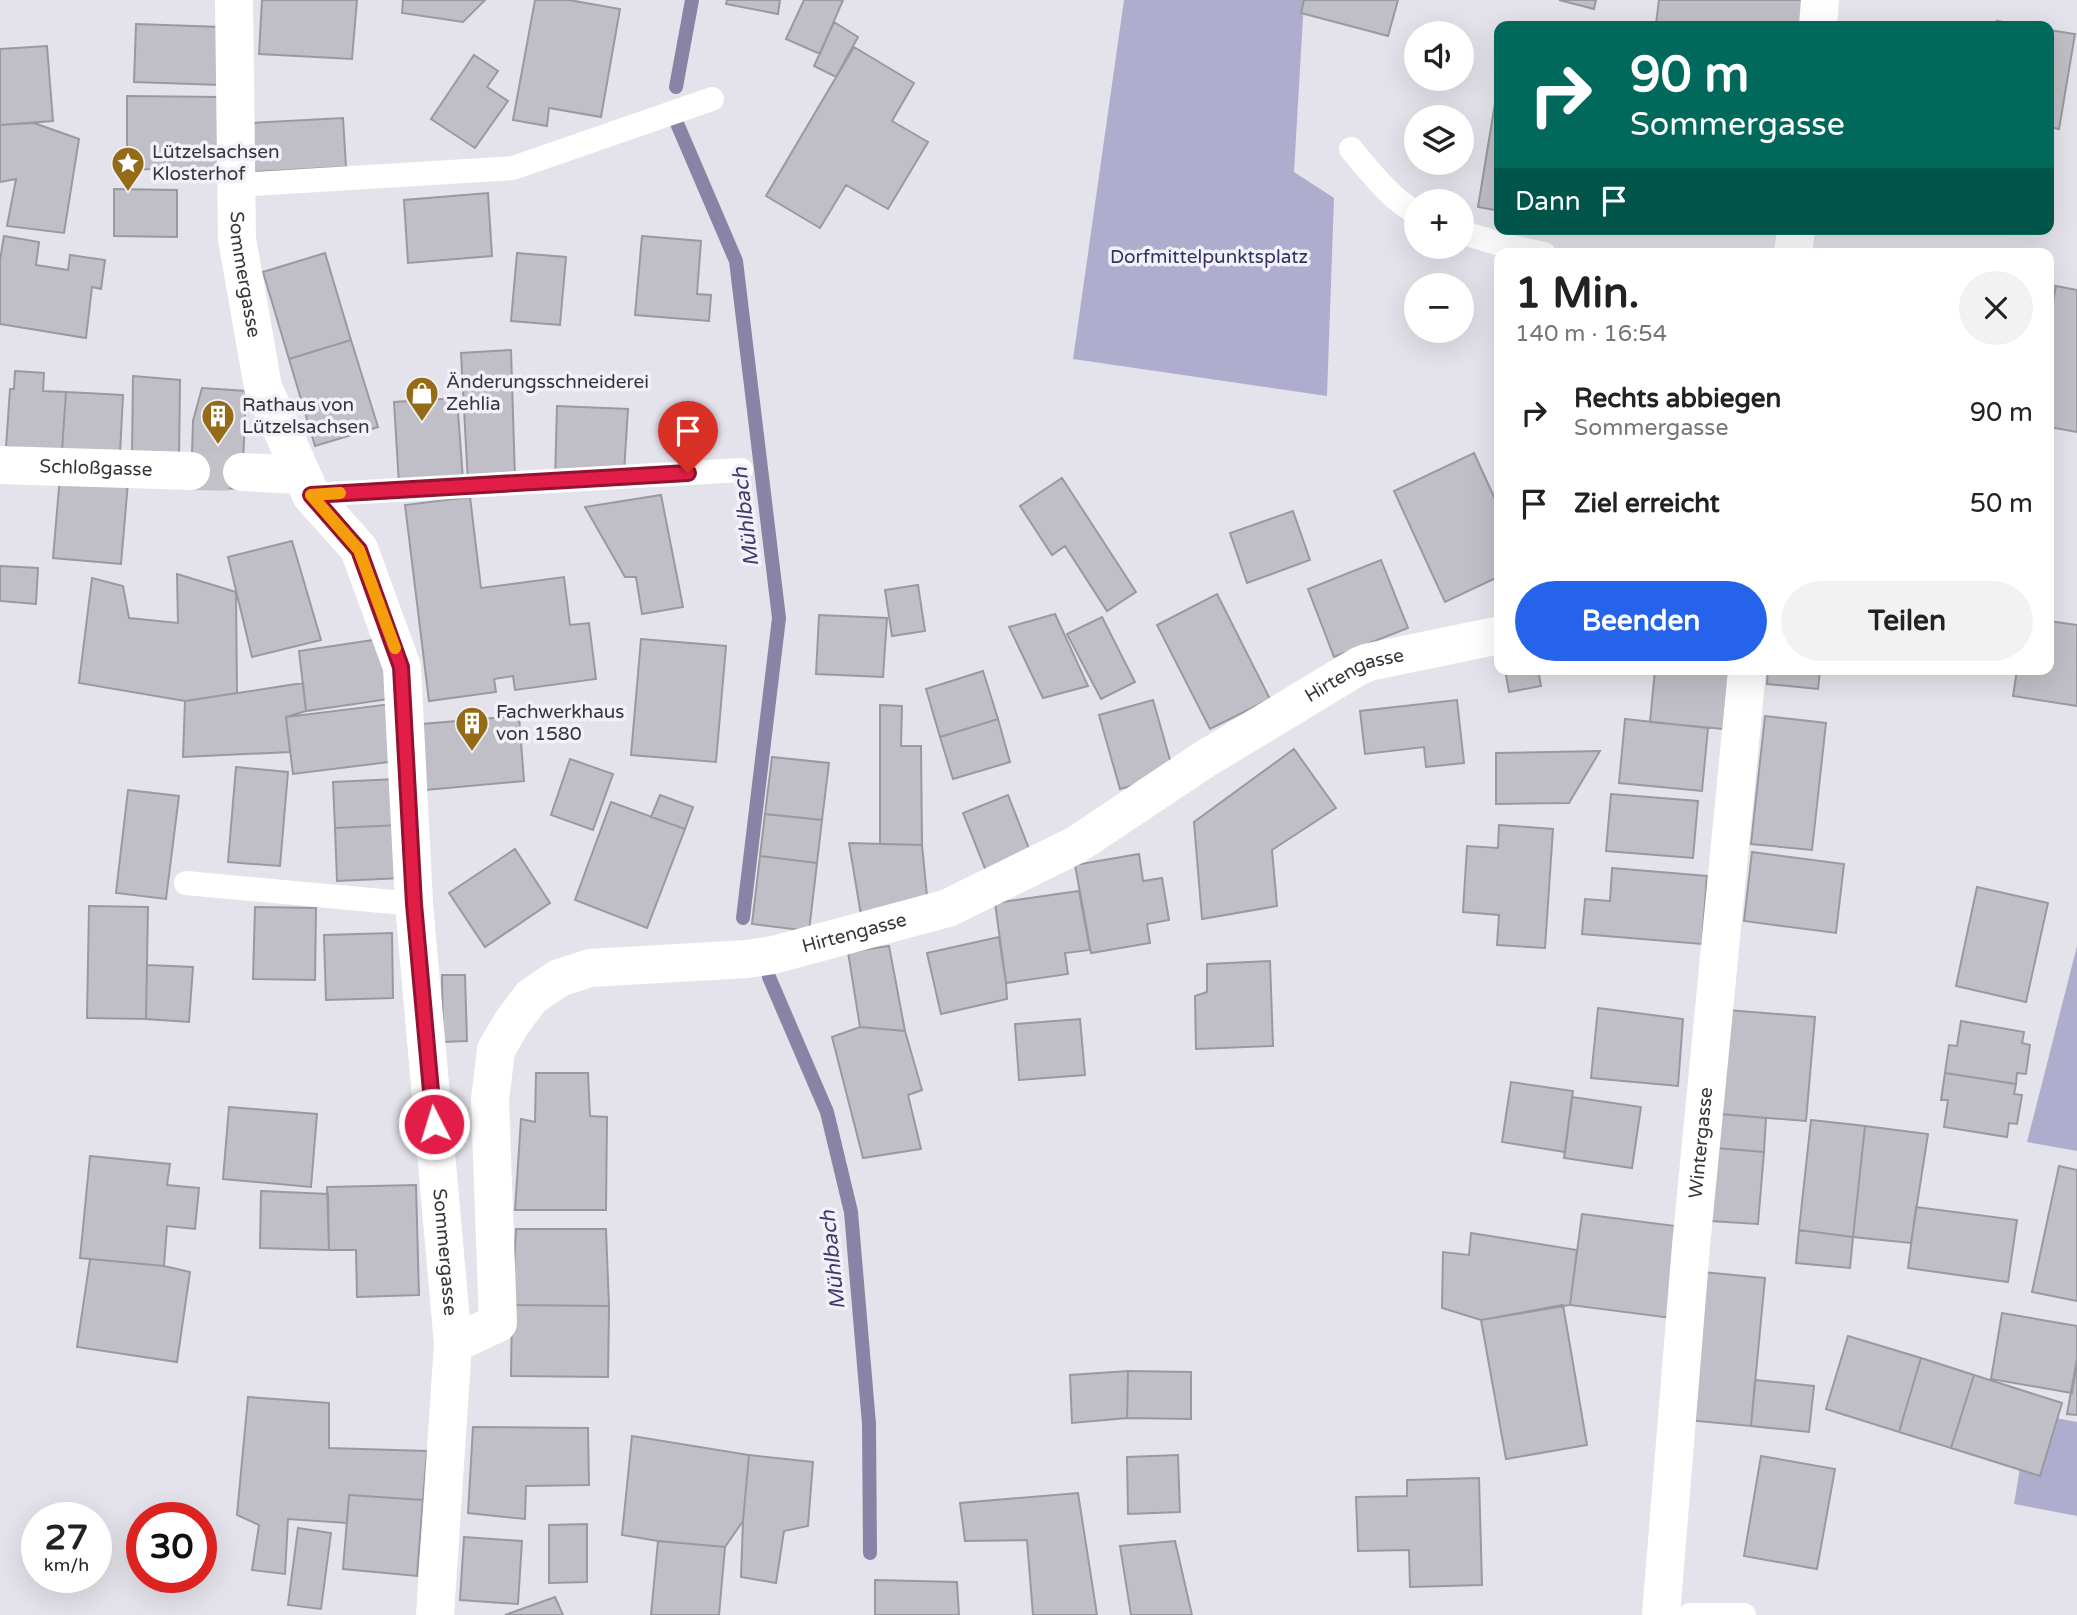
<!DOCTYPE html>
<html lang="de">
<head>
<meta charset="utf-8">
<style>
	body { margin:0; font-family:"Varela Round",sans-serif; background:#f2f2f2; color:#222; height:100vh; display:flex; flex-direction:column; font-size:26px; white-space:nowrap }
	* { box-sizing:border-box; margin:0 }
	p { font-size:23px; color:#767676 }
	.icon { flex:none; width:38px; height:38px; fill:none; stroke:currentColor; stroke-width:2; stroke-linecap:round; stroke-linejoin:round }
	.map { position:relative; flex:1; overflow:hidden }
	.details { position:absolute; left:1494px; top:248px; width:560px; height:427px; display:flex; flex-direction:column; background:#fff; border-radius:14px; box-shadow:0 7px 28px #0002 }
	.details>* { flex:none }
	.banner { position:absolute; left:1494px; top:21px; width:560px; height:214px; border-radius:14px; box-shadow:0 7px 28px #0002; background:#00695c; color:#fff; overflow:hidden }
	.fabs { position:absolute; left:1404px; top:21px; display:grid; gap:14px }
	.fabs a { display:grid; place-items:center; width:70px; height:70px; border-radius:50%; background:#fff; box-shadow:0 7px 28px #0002; font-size:35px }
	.speed { position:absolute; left:21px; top:1502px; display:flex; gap:14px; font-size:35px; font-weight:700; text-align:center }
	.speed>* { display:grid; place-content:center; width:91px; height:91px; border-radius:50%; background:#fff; box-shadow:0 7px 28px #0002; line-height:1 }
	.speed small { font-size:18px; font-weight:400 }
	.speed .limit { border:10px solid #d22; background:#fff; color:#111 }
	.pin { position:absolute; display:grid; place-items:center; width:60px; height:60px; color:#fff; margin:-72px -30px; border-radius:50% 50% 50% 0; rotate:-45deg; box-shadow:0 0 7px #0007 }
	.pin .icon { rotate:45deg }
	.me { position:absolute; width:77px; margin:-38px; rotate:355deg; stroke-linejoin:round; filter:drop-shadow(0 0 5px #0008) }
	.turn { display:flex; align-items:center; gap:24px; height:147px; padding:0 21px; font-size:32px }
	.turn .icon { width:91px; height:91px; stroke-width:2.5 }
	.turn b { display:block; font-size:49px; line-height:60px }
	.then { display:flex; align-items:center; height:66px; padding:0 21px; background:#0003; gap:14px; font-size:26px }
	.round { display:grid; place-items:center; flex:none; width:74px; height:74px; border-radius:37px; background:#f2f2f2 }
	.summary { display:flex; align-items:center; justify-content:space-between; height:119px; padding:0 21px }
	h1 { font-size:42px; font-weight:700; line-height:52px }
	.primary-button { display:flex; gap:14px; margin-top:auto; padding:14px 21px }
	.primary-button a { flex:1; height:80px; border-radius:42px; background:#2563eb; color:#fff; font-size:28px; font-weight:700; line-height:80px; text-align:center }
	.primary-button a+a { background:#f2f2f2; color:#222 }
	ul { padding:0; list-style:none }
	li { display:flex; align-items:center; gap:21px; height:91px; padding:0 21px }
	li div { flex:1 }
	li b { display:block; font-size:26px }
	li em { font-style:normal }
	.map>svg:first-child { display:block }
	.green { fill:#afadcd }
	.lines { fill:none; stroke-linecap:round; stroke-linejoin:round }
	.stream { stroke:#8784a6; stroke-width:14 }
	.building { fill:#c0bfc7; stroke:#9999a0; stroke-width:2 }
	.street-tunnel { stroke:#c1c1c8; stroke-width:38; stroke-dasharray:38 19; stroke-linecap:butt }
	.lane { stroke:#fff; stroke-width:24 }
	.street { stroke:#fff; stroke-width:38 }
	.route-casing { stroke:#92132f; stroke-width:18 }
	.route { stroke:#e11d48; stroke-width:12 }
	.slow { stroke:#f59e0b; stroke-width:12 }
	.labels { text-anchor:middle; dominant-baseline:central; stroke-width:7; stroke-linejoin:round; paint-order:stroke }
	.poi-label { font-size:19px; fill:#37373a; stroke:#f1f1f9; text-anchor:start }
	.park-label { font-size:19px; fill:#383060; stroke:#f1f1f9 }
	.street-label { font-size:19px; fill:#37373a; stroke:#f1f1f9 }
	.water-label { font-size:21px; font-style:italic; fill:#40396a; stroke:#f1f1f9 }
</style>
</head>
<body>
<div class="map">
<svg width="2077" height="1615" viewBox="0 0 2077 1615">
	<rect width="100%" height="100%" fill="#e4e3eb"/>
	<path class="green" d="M 1124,0 L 1304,0 L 1294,172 L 1334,198 L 1327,396 L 1073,359 Z
		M 2077,946 L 2077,1151 L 2027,1142 Z
		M 2029,1413 L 2077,1422 L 2077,1516 L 2014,1504 Z"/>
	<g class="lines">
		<path class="stream" d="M 676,87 L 692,0
			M 676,121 L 736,261 L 779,618 L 743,918
			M 769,977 L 827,1112 L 851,1212 L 869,1424 L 870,1553"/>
	</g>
	<path class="building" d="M 262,0 L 357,0 L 352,59 L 259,54 Z
		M 403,0 L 485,0 L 463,22 L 402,13 Z
		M 535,0 L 569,0 L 620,9 L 601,117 L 549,108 L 547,126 L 513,120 Z
		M 727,0 L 780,0 L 778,14 L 726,4 Z
		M 804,0 L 843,0 L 820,54 L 786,39 Z
		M 1304,0 L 1398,0 L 1388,36 L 1301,13 Z
		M 1559,0 L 1596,0 L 1594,9 Z
		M 1659,0 L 1808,0 L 1806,26 L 1658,26 L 1656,24 Z
		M 1997,21 L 2030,26 L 1996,26 Z
		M 834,22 L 858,37 L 836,77 L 814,66 Z
		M 136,24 L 222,27 L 221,85 L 134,82 Z
		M 2049,30 L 2075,34 L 2059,129 L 2049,127 Z
		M 47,46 L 53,121 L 0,125 L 0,49 Z
		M 854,47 L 914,83 L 892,121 L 928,142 L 888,209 L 846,185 L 820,228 L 766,196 Z
		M 474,55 L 498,71 L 487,87 L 508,101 L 475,148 L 431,119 Z
		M 1497,91 L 1500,91 L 1500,211 L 1478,207 Z
		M 127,96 L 220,97 L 219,170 L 127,169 Z
		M 343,118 L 346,167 L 252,172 L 249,123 Z
		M 34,123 L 79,139 L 64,233 L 7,226 L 16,179 L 0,182 L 0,125 Z
		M 114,189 L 177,190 L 177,237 L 114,236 Z
		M 488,193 L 492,256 L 408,263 L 404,200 Z
		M 4,236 L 39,242 L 36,265 L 68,270 L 70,255 L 105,260 L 101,289 L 92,287 L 86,338 L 0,324 L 0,260 Z
		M 642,236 L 701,241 L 697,294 L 711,295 L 709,321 L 635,315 Z
		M 325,253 L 351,340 L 289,359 L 263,272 Z
		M 517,253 L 566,257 L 560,325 L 511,321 Z
		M 2049,285 L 2056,286 L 2049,323 Z
		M 2056,286 L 2077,290 L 2077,432 L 2049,427 L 2049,323 Z
		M 351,340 L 378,427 L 315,446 L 289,359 Z
		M 511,350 L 515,479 L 468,483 L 461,353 Z
		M 15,371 L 44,373 L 43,391 L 66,392 L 62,451 L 6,447 L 10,389 L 14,389 Z
		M 133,376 L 180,380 L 179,461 L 132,456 Z
		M 202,388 L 246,391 L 242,489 L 191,487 L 193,421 Z
		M 66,392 L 123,395 L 120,454 L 62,451 Z
		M 457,398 L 463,480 L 399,485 L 394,402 Z
		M 557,406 L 628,409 L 624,472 L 555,479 Z
		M 1474,453 L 1500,510 L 1500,576 L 1445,602 L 1394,491 Z
		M 60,476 L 128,482 L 121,564 L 53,558 Z
		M 1062,478 L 1136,592 L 1107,611 L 1065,546 L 1052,555 L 1020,506 Z
		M 661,495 L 683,607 L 642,614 L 636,577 L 625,577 L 585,507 Z
		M 470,497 L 481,588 L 564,577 L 570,625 L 589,623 L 596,679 L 515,690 L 513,676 L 494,679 L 496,692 L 429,701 L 405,505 Z
		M 1293,511 L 1310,560 L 1247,583 L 1230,533 Z
		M 292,541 L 321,640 L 252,657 L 228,557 Z
		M 1381,560 L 1408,628 L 1334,657 L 1308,589 Z
		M 0,566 L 38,568 L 36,604 L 0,601 Z
		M 177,574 L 236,592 L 237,693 L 185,701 L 79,683 L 92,578 L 123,586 L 129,618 L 178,623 Z
		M 918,585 L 925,631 L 892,636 L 885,590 Z
		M 1217,594 L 1270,699 L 1210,729 L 1157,625 Z
		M 1055,614 L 1088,686 L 1043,698 L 1009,627 Z
		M 819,615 L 887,618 L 883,677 L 816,674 Z
		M 1102,617 L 1135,682 L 1101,699 L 1067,634 Z
		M 2049,621 L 2077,625 L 2077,706 L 2013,696 L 2017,670 L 2049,670 Z
		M 380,639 L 389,699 L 306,711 L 299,651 Z
		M 641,639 L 726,646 L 716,762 L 631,755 Z
		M 1505,670 L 1538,670 L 1541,686 L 1509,692 Z
		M 1655,670 L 1729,670 L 1723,729 L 1650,722 Z
		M 1768,670 L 1820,670 L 1818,689 L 1767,684 Z
		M 983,671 L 998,719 L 940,737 L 926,689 Z
		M 303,683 L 306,711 L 286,717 L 290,752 L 183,757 L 185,701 Z
		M 1153,700 L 1174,774 L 1120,789 L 1099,715 Z
		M 1457,700 L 1464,763 L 1426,767 L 1424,747 L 1365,754 L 1360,711 Z
		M 399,703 L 405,760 L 293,774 L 286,717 Z
		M 880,705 L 902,706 L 901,746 L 921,746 L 922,845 L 880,844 Z
		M 519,716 L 524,781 L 426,790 L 421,724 Z
		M 1765,716 L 1826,723 L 1812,850 L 1751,844 Z
		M 998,719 L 1010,762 L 953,779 L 940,737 Z
		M 1625,719 L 1708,728 L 1702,791 L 1619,783 Z
		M 1294,749 L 1336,808 L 1272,850 L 1277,906 L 1202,919 L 1194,822 Z
		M 1600,751 L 1569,803 L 1496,804 L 1496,753 Z
		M 772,757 L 829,763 L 822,820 L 765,814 Z
		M 570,759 L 613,774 L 593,830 L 551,815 Z
		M 236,767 L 288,772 L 280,866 L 228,862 Z
		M 397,779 L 400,825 L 335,828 L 333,782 Z
		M 128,790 L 179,796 L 166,899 L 116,893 Z
		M 1611,794 L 1698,801 L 1693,858 L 1606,851 Z
		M 660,795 L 693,807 L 685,829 L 651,817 Z
		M 1008,795 L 1033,859 L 988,876 L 963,813 Z
		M 611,802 L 685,829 L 647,928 L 575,900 Z
		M 765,814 L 822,820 L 817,863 L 760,856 Z
		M 400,825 L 402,878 L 337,881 L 335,828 Z
		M 1499,825 L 1553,829 L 1545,948 L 1497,945 L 1499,915 L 1463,912 L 1467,846 L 1498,848 Z
		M 849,843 L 922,845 L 927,896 L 861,915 Z
		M 515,849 L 550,903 L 485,947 L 449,893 Z
		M 1752,852 L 1844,864 L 1836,933 L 1744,921 Z
		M 1139,854 L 1143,881 L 1162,878 L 1169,920 L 1147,924 L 1150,943 L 1091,953 L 1075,865 Z
		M 760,856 L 817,863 L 809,931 L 752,924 Z
		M 1612,868 L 1707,876 L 1702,944 L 1582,934 L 1585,899 L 1610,901 Z
		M 1977,887 L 2048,903 L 2026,1002 L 1956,986 Z
		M 1079,891 L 1090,950 L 1065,953 L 1068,974 L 1006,983 L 995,903 Z
		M 89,906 L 148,907 L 146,1019 L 87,1018 Z
		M 255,907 L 316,908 L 315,980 L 253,979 Z
		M 392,933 L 393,998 L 326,1000 L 324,935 Z
		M 999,937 L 1006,983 L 1007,999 L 941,1014 L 927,953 Z
		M 889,946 L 905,1031 L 860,1027 L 848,952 Z
		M 1270,961 L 1273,1046 L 1196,1049 L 1195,996 L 1207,992 L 1207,964 Z
		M 147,965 L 193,967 L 189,1022 L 146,1019 Z
		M 442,975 L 465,975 L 467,1041 L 443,1042 Z
		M 1598,1008 L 1683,1019 L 1678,1086 L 1591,1078 Z
		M 1727,1010 L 1815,1017 L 1806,1121 L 1719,1114 Z
		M 1080,1019 L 1085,1075 L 1019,1080 L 1015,1024 Z
		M 1961,1021 L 2024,1032 L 2022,1043 L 2030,1045 L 2026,1074 L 2017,1073 L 2016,1084 L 1945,1073 L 1949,1045 L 1957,1046 Z
		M 860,1027 L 905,1031 L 922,1090 L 908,1095 L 921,1149 L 863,1158 L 832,1037 Z
		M 536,1073 L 588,1073 L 590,1116 L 607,1117 L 606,1210 L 515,1210 L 521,1119 L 535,1122 Z
		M 1945,1073 L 2016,1084 L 2014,1094 L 2022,1095 L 2017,1124 L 2009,1123 L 2007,1137 L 1944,1127 L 1948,1100 L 1941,1100 Z
		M 1511,1082 L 1573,1091 L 1565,1152 L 1502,1142 Z
		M 1572,1097 L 1641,1107 L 1632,1168 L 1564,1158 Z
		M 229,1107 L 317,1114 L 311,1187 L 223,1179 Z
		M 1719,1114 L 1766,1118 L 1764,1152 L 1716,1148 Z
		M 1811,1120 L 1865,1126 L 1853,1237 L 1799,1230 Z
		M 1865,1126 L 1928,1134 L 1911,1243 L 1853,1237 Z
		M 1716,1148 L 1764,1152 L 1758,1224 L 1710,1221 Z
		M 90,1156 L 170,1164 L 167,1185 L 199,1188 L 195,1229 L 167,1226 L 164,1266 L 80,1258 Z
		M 2059,1166 L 2077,1170 L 2077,1301 L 2032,1292 Z
		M 416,1185 L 419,1295 L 357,1297 L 356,1250 L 329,1250 L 327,1187 Z
		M 261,1191 L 328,1194 L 329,1250 L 260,1248 Z
		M 1916,1207 L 2017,1220 L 2008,1282 L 1908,1268 Z
		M 1582,1214 L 1683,1227 L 1671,1318 L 1570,1305 Z
		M 516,1229 L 606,1229 L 609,1306 L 512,1305 Z
		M 1799,1230 L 1853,1237 L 1850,1268 L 1796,1263 Z
		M 1471,1233 L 1577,1250 L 1570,1305 L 1481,1320 L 1442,1308 L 1443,1252 L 1469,1255 Z
		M 90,1259 L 164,1266 L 190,1272 L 177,1362 L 77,1347 Z
		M 1702,1272 L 1765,1278 L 1751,1426 L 1687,1420 Z
		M 512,1305 L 609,1306 L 608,1377 L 511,1376 Z
		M 1563,1305 L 1587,1445 L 1506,1459 L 1481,1320 Z
		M 2002,1313 L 2077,1326 L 2077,1361 L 2072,1393 L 1991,1379 Z
		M 1848,1336 L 1921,1358 L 1899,1432 L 1826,1409 Z
		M 1921,1358 L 1974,1375 L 1951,1448 L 1899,1432 Z
		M 2077,1359 L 2077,1415 L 2067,1414 Z
		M 1128,1371 L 1127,1418 L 1072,1423 L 1070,1375 Z
		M 1128,1371 L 1191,1372 L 1191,1419 L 1127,1418 Z
		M 1974,1375 L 2062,1403 L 2040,1476 L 1951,1448 Z
		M 1755,1380 L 1814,1386 L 1809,1432 L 1751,1426 Z
		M 248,1397 L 329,1403 L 329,1448 L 427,1451 L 423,1500 L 349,1495 L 347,1523 L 288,1519 L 285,1574 L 252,1570 L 259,1525 L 237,1515 Z
		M 473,1427 L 588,1428 L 589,1485 L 526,1486 L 525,1519 L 468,1513 Z
		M 632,1436 L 749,1455 L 743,1521 L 725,1547 L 658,1541 L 622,1535 Z
		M 749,1455 L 813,1462 L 808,1526 L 784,1531 L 776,1583 L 741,1577 L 743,1521 Z
		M 1178,1455 L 1180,1512 L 1128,1514 L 1127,1457 Z
		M 1761,1456 L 1835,1469 L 1817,1569 L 1744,1556 Z
		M 1479,1478 L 1482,1585 L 1410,1587 L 1409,1550 L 1358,1551 L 1356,1497 L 1407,1496 L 1407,1480 Z
		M 1078,1493 L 1097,1615 L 1033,1615 L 1027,1540 L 965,1541 L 960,1503 Z
		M 349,1495 L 423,1500 L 417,1576 L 343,1569 Z
		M 587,1524 L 587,1582 L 549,1583 L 549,1525 Z
		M 298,1528 L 331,1533 L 321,1609 L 288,1605 Z
		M 464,1537 L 522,1541 L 518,1604 L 460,1600 Z
		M 658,1541 L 725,1547 L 719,1615 L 651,1615 Z
		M 1175,1541 L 1192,1615 L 1131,1615 L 1120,1546 Z
		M 875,1580 L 957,1582 L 959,1615 L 875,1615 Z
		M 555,1597 L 563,1615 L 505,1615 Z"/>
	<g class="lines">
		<path class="street-tunnel" d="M 191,471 L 242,472"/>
		<path class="lane" d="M 1351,149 C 1368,169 1392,201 1416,212
			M 238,185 L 513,168 L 712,99
			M 1461,232 L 1503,245 L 1544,254
			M 311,495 L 741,470
			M 186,883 L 414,904
			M 1690,1615 L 1744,1615"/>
		<g class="street">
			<path id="s1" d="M 234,0 L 237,239 L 263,387 L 311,495 L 359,549 L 402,667 L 414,904 L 453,1344 L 435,1615"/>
			<path d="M 1818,26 L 1820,0"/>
			<path d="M 1793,254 L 1796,229"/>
			<path id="s2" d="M 0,465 L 191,471"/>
			<path d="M 242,472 L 301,475"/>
			<path id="s3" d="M 453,1344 L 498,1323 L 490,1100 L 496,1050 L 511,1024 L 531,997 L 559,978 L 590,968 L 747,959 L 773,955 L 948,908 L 1076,845 L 1205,759 L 1359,666 L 1369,662 L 1500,635"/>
			<path id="s4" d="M 1661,1615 L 1691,1246 L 1747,670"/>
		</g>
	</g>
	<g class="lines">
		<defs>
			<path id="route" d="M 434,1124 L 414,904 L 401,667 L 359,550 L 311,495 L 688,473"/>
		</defs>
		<use href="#route" class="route-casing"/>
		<use href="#route" class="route"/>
		<path class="slow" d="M 340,493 L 311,495 L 359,550 L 395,648"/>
	</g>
	<defs>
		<symbol id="sight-pin" viewBox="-11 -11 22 30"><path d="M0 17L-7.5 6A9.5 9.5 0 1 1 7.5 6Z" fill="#966b17" stroke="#f1f1f9"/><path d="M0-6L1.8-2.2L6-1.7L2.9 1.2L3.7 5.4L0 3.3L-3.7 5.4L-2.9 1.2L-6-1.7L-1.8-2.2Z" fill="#fff"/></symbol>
		<symbol id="shop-pin" viewBox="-11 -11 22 30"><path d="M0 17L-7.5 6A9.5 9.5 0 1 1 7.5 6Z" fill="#966b17" stroke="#f1f1f9"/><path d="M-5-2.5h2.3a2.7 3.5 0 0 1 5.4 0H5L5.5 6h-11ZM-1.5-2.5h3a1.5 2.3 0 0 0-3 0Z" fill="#fff"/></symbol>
		<symbol id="building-pin" viewBox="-11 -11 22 30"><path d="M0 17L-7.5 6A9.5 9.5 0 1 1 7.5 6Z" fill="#966b17" stroke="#f1f1f9"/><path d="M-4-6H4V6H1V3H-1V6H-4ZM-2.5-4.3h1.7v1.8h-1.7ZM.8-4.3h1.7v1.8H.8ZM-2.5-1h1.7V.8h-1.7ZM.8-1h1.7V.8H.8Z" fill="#fff"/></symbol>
	</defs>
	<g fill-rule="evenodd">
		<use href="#sight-pin" x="109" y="144" width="38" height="52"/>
		<use href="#shop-pin" x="403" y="374" width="38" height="52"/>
		<use href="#building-pin" x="199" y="397" width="38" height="52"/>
		<use href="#building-pin" x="453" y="704" width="38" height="52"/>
	</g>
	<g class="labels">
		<g class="poi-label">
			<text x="152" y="152">Lützelsachsen<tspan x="152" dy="22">Klosterhof</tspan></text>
			<text x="446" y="382">Änderungsschneiderei<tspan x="446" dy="22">Zehlia</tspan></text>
			<text x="242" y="405">Rathaus von<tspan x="242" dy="22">Lützelsachsen</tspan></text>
			<text x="496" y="712">Fachwerkhaus<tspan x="496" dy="22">von 1580</tspan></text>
		</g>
		<g class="park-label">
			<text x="1209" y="257">Dorfmittelpunktsplatz</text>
		</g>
		<g class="street-label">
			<text stroke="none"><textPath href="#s1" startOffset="275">Sommergasse</textPath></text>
			<text stroke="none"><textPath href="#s2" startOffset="96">Schloßgasse</textPath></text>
			<text stroke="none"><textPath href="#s3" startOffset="1288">Hirtengasse</textPath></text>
			<text stroke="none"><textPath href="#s3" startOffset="721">Hirtengasse</textPath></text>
			<text stroke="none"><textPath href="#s4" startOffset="474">Wintergasse</textPath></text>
			<text stroke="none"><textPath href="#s1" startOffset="1292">Sommergasse</textPath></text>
		</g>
		<g class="water-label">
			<text transform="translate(746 517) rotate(-97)">Mühlbach</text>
			<text transform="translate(833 1260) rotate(-96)">Mühlbach</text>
		</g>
	</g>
</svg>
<div class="fabs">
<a><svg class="icon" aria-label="sound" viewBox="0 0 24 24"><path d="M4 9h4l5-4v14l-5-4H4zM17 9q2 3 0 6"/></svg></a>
<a><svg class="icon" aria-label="layers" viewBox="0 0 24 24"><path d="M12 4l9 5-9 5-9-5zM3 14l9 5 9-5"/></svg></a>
<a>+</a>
<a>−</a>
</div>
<div class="speed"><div>27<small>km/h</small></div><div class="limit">30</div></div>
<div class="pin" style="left:688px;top:473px;background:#d93025"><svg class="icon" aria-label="arrive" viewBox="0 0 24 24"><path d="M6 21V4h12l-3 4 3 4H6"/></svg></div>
<svg class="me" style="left:434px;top:1124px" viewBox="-20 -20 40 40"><circle r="17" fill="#e11d48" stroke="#fff" stroke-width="3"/><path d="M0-11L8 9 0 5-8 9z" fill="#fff"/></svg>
<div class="banner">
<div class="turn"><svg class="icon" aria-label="right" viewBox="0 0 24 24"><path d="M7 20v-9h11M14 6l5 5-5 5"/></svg><div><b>90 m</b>Sommergasse</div></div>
<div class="then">Dann<svg class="icon" aria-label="arrive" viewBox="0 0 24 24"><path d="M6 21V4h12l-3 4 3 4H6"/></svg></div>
</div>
<section class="details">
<div class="summary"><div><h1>1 Min.</h1><p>140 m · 16:54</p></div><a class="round"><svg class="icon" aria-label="close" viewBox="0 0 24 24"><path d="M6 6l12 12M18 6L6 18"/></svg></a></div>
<ul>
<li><svg class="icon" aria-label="right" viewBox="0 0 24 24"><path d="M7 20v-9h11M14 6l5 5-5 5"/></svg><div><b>Rechts abbiegen</b><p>Sommergasse</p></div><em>90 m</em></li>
<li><svg class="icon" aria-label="arrive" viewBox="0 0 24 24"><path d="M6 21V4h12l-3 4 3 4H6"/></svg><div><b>Ziel erreicht</b></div><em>50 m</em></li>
</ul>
<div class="primary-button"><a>Beenden</a><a>Teilen</a></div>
</section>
</div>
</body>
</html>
